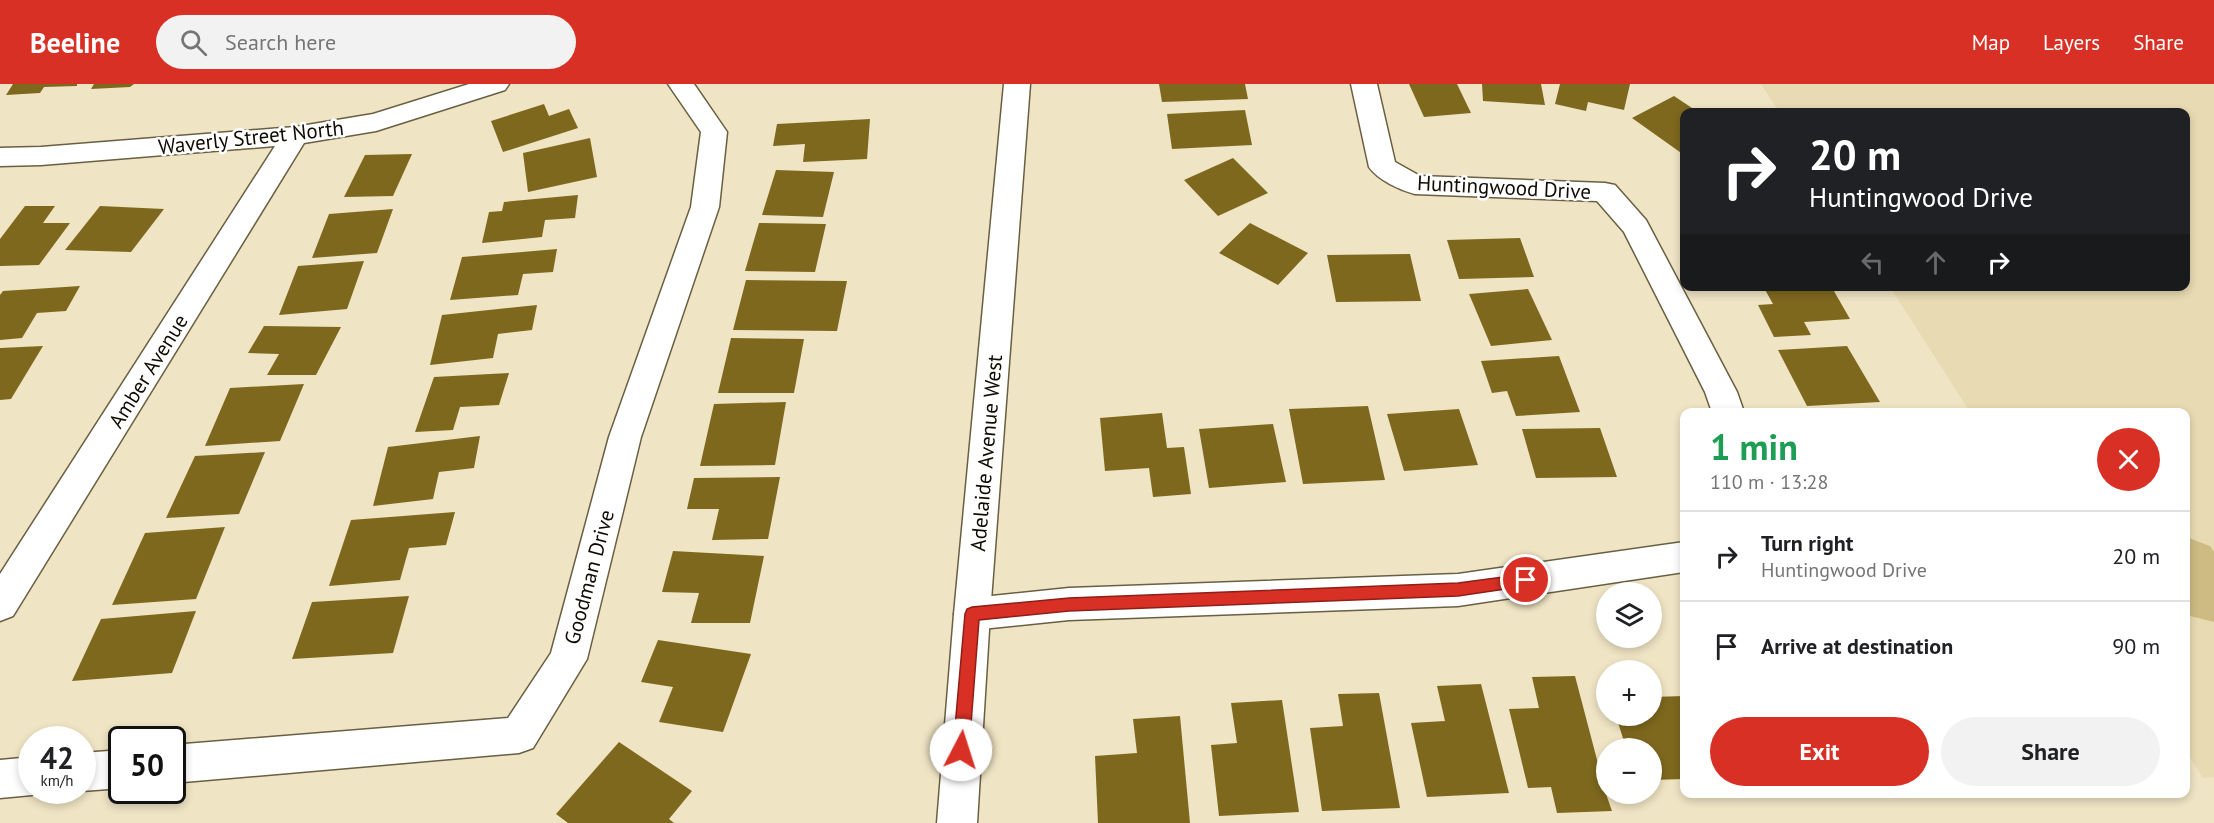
<!DOCTYPE html>
<html lang="en">
<head>
<meta charset="utf-8">
<style>
	body { margin:0; font-family:"PT Sans",sans-serif; background:#f2f2f2; color:#202124; height:100vh; display:flex; flex-direction:column; font-size:22px; white-space:nowrap }
	* { box-sizing:border-box; margin:0 }
	p { font-size:20px; color:#757577 }
	.icon { flex:none; width:33px; height:33px; fill:none; stroke:currentColor; stroke-width:2; stroke-linecap:round; stroke-linejoin:round }
	.map { position:relative; flex:1; overflow:hidden }
	.side { position:absolute; left:1680px; top:324px; width:510px; height:390px; display:flex; flex-direction:column; background:#fff; border-radius:12px; box-shadow:0 3px 9px #0003 }
	.side>* { flex:none }
	.top-card { position:absolute; left:1680px; top:24px; width:510px; height:183px; border-radius:12px; box-shadow:0 3px 9px #0003; background:#202124; color:#fff; overflow:hidden }
	.buttons { position:absolute; left:1596px; top:498px; display:grid; gap:12px }
	.buttons a { display:grid; place-items:center; width:66px; height:66px; border-radius:50%; background:#fff; box-shadow:0 3px 9px #0003; font-size:30px }
	.speed { position:absolute; left:18px; top:642px; display:flex; gap:12px; font-size:30px; font-weight:700; text-align:center }
	.speed>* { display:grid; place-content:center; width:78px; height:78px; border-radius:50%; background:#fff; box-shadow:0 3px 9px #0003; line-height:1 }
	.speed small { font-size:15px; font-weight:400 }
	.speed .limit { border:3px solid #111; border-radius:9px; background:#fff; color:#111 }
	.pin { position:absolute; display:grid; place-items:center; width:51px; height:51px; color:#fff; margin:-26px; border:3px solid #fff; border-radius:50%; box-shadow:0 2px 6px #0007 }
	.me { position:absolute; width:66px; margin:-33px; rotate:5deg; stroke-linejoin:round; filter:drop-shadow(0 0 4px #0008) }
	.turn { display:flex; align-items:center; gap:21px; height:126px; padding:0 30px; font-size:27px }
	.turn .icon { width:78px; height:78px; stroke-width:2.5 }
	.turn b { display:block; font-size:42px; line-height:51px }
	.lanes { display:flex; align-items:center; height:57px; padding:0 30px; background:#0003; justify-content:center; gap:30px; direction:ltr }
	.lanes .off { opacity:.35 }
	.round { display:grid; place-items:center; flex:none; width:63px; height:63px; border-radius:32px; background:#f2f2f2 }
	.head { display:flex; align-items:center; justify-content:space-between; height:102px; padding:0 30px }
	h1 { font-size:36px; font-weight:700; line-height:45px; color:#1e9e55 }
	.action { display:flex; gap:12px; margin-top:auto; padding:12px 30px }
	.action a { flex:1; height:69px; border-radius:36px; background:#d93025; color:#fff; font-size:24px; font-weight:700; line-height:69px; text-align:center }
	.action a+a { background:#f2f2f2; color:#202124 }
	ul { padding:0; list-style:none }
	li { display:flex; align-items:center; gap:18px; height:90px; padding:0 30px; border-top:2px solid #e0e0e0 }
	li div { flex:1 }
	li b { display:block; font-size:22px }
	li em { font-style:normal }
	header { display:flex; align-items:center; gap:36px; box-sizing:border-box; height:84px; padding:0 30px; background:#d93025; color:#fff }
	header strong { font-size:28px }
	nav { display:flex; gap:33px; margin-inline-start:auto; font-size:21px }
	.search { width:420px; height:54px; background:#f2f2f2; display:flex; align-items:center; gap:15px; box-sizing:border-box; padding:0 21px; border-radius:33px; color:#757577; font-size:22px }
	.map>svg:first-child { display:block }
	.built { fill:#e8dab2 }
	.green { fill:#cdbb83 }
	.building { fill:#7e681e }
	.lines { fill:none; stroke-linecap:round; stroke-linejoin:round }
	.minor-casing { stroke:#695f42; stroke-width:3 }
	.major-casing { stroke:#695f42; stroke-width:3 }
	.minor { fill:#fff; fill-rule:evenodd }
	.major { fill:#fff; fill-rule:evenodd }
	.route { fill:#d93025; stroke:#8d1f18; stroke-width:1.5 }
	.labels { text-anchor:middle; dominant-baseline:central; stroke-width:5; stroke-linejoin:round; paint-order:stroke }
	.street-label { font-size:21px; fill:#100c03; stroke:#fff }
</style>
</head>
<body>
<header>
<strong>Beeline</strong>
<div class="search"><svg class="icon" aria-label="search" viewBox="0 0 24 24"><circle cx="10" cy="10" r="6"/><path d="M15 15l6 6"/></svg>Search here</div>
<nav><a>Map</a><a>Layers</a><a>Share</a></nav>
</header>
<div class="map">
<svg width="2214" height="739" viewBox="0 0 2214 739">
	<rect width="100%" height="100%" fill="#efe4c3"/>
	<path class="built" d="M 1761,0 L 2214,0 L 2214,693 L 2203,694 L 2186,667 L 2186,328 L 1970,328 L 1890,203 L 2186,202 L 2186,28 L 1779,28 Z"/>
	<path class="green" d="M 2186,453 L 2210,462 L 2214,468 L 2214,538 L 2186,531 Z"/>
	<path class="building" d="M 13,0 L 77,0 L 77,2 L 44,3 L 40,9 L 6,11 Z
		M 94,0 L 134,0 L 130,3 L 91,5 Z
		M 1159,0 L 1245,0 L 1248,15 L 1162,18 Z
		M 1409,0 L 1457,0 L 1471,29 L 1424,33 Z
		M 1482,0 L 1541,0 L 1545,21 L 1483,17 Z
		M 1560,0 L 1630,0 L 1624,26 L 1588,18 L 1586,27 L 1555,20 Z
		M 1674,12 L 1698,28 L 1684,28 L 1684,71 L 1632,34 Z
		M 544,20 L 549,32 L 569,25 L 578,44 L 503,68 L 491,37 Z
		M 1245,26 L 1252,61 L 1172,65 L 1167,30 Z
		M 870,35 L 867,75 L 803,78 L 805,60 L 773,62 L 777,40 Z
		M 590,54 L 597,93 L 528,108 L 523,69 Z
		M 412,70 L 393,112 L 344,113 L 365,71 Z
		M 1233,74 L 1268,109 L 1218,132 L 1184,96 Z
		M 776,86 L 834,88 L 823,133 L 762,131 Z
		M 578,111 L 575,134 L 545,136 L 542,153 L 482,159 L 489,128 L 502,127 L 504,118 Z
		M 25,122 L 55,122 L 43,139 L 70,139 L 39,181 L 0,182 L 0,155 Z
		M 100,122 L 164,125 L 131,168 L 65,166 Z
		M 393,125 L 377,169 L 312,174 L 329,130 Z
		M 759,139 L 826,140 L 815,188 L 745,187 Z
		M 1250,139 L 1308,169 L 1278,201 L 1219,169 Z
		M 1520,154 L 1534,193 L 1459,195 L 1447,156 Z
		M 557,165 L 553,188 L 523,190 L 518,211 L 450,216 L 462,173 Z
		M 1410,170 L 1421,217 L 1336,218 L 1327,171 Z
		M 364,177 L 347,225 L 279,231 L 298,182 Z
		M 746,196 L 847,197 L 837,247 L 733,246 Z
		M 80,202 L 66,227 L 37,229 L 22,254 L 0,256 L 0,211 L 3,207 Z
		M 1763,202 L 1831,202 L 1850,235 L 1804,238 L 1811,251 L 1774,253 L 1758,221 L 1773,220 Z
		M 1528,205 L 1552,256 L 1491,262 L 1469,210 Z
		M 537,221 L 532,246 L 498,250 L 493,274 L 430,281 L 442,231 Z
		M 264,242 L 341,243 L 316,291 L 267,291 L 279,270 L 248,269 Z
		M 731,254 L 804,255 L 794,309 L 718,309 Z
		M 43,262 L 11,315 L 0,316 L 0,264 Z
		M 1847,262 L 1880,318 L 1807,322 L 1778,266 Z
		M 1559,272 L 1580,328 L 1516,332 L 1507,307 L 1492,309 L 1481,277 Z
		M 509,289 L 499,321 L 460,323 L 453,346 L 415,348 L 434,293 Z
		M 304,300 L 280,357 L 205,362 L 230,304 Z
		M 786,318 L 775,381 L 700,382 L 714,320 Z
		M 1368,322 L 1385,396 L 1303,400 L 1289,325 Z
		M 1459,325 L 1478,381 L 1404,387 L 1387,330 Z
		M 1162,329 L 1167,364 L 1184,363 L 1191,410 L 1153,413 L 1149,384 L 1105,387 L 1100,334 Z
		M 1273,340 L 1286,398 L 1209,404 L 1199,345 Z
		M 1600,344 L 1617,393 L 1536,394 L 1522,345 Z
		M 480,352 L 474,384 L 439,388 L 433,415 L 373,422 L 388,363 Z
		M 265,368 L 239,430 L 166,434 L 195,372 Z
		M 780,393 L 768,455 L 712,456 L 719,425 L 687,425 L 694,394 Z
		M 455,428 L 446,461 L 409,464 L 400,496 L 329,502 L 351,436 Z
		M 225,443 L 196,515 L 112,521 L 145,449 Z
		M 673,467 L 764,472 L 750,539 L 691,539 L 699,509 L 662,508 Z
		M 409,512 L 393,569 L 292,575 L 312,518 Z
		M 196,527 L 172,589 L 72,597 L 101,535 Z
		M 658,556 L 751,570 L 723,648 L 659,638 L 673,603 L 641,598 Z
		M 1575,592 L 1606,710 L 1612,727 L 1557,729 L 1551,703 L 1528,704 L 1509,625 L 1539,624 L 1532,593 Z
		M 1481,600 L 1509,709 L 1427,713 L 1411,639 L 1445,637 L 1437,602 Z
		M 1379,609 L 1400,724 L 1322,727 L 1310,644 L 1343,642 L 1338,610 Z
		M 1684,612 L 1684,695 L 1652,696 L 1652,664 L 1626,664 L 1616,632 L 1652,632 L 1652,613 Z
		M 1282,616 L 1299,728 L 1219,732 L 1211,661 L 1237,659 L 1231,619 Z
		M 1180,632 L 1190,739 L 1098,739 L 1095,672 L 1137,669 L 1133,635 Z
		M 619,658 L 692,707 L 669,735 L 674,739 L 568,739 L 556,730 Z"/>
	<g class="lines">
		<defs>
			<path id="minor" d="M 469,0 L 509,0 L 505,6 L 376,47 L 304,59 L 13,532 L 0,537 L 0,490 L 275,62 L 41,81 L 0,82 L 0,64 L 41,63 L 295,43 L 373,30 Z
				M 668,0 L 694,0 L 727,48 L 719,123 L 641,353 L 587,575 L 533,664 L 519,669 L 172,699 L 172,661 L 508,634 L 551,569 L 609,353 L 691,123 L 701,48 Z
				M 1351,0 L 1377,0 L 1395,78 L 1420,92 L 1605,99 L 1615,101 L 1646,136 L 1737,308 L 1744,328 L 1712,328 L 1705,308 L 1624,148 L 1597,117 L 1415,110 C 1400,106 1378,96 1369,83 Z
				M 1684,458 L 1684,488 L 1458,522 L 1069,536 L 972,546 L 959,541 L 954,530 L 959,519 L 972,514 L 1069,504 L 1458,490 Z
				M 122,666 L 122,704 L 82,707 L 81,706 L 82,669 Z
				M 32,673 L 32,706 L 43,706 L 32,711 L 0,714 L 0,676 Z"/>
			<path id="major" d="M 1004,0 L 1030,0 L 990,530 L 977,739 L 937,739 L 954,530 Z"/>
		</defs>
		<use href="#minor" class="minor-casing"/>
		<use href="#major" class="major-casing"/>
		<use href="#minor" class="minor"/>
		<use href="#major" class="major"/>
	</g>
	<path class="route" d="M 1526,490 L 1531,492 L 1533,496 L 1531,501 L 1526,502 L 1458,512 L 1069,527 L 979,536 L 969,666 L 967,672 L 961,674 L 955,672 L 953,666 L 965,530 L 967,525 L 972,523 L 1069,514 L 1458,499 Z"/>
	<g class="labels">
		<g class="street-label">
			<text transform="translate(251 53) rotate(-6)">Waverly Street North</text>
			<text transform="translate(1504 103) rotate(3)">Huntingwood Drive</text>
			<text transform="translate(148 287) rotate(-58)">Amber Avenue</text>
			<text transform="translate(986 369) rotate(-85)">Adelaide Avenue West</text>
			<text transform="translate(589 493) rotate(-75)">Goodman Drive</text>
		</g>
	</g>
</svg>
<div class="buttons">
<a><svg class="icon" aria-label="layers" viewBox="0 0 24 24"><path d="M12 4l9 5-9 5-9-5zM3 14l9 5 9-5"/></svg></a>
<a>+</a>
<a>−</a>
</div>
<div class="speed"><div>42<small>km/h</small></div><div class="limit">50</div></div>
<div class="pin" style="left:1526px;top:496px;background:#d93025"><svg class="icon" aria-label="arrive" viewBox="0 0 24 24"><path d="M6 21V4h12l-3 4 3 4H6"/></svg></div>
<svg class="me" style="left:961px;top:666px" viewBox="-20 -20 40 40"><circle r="19" fill="#fff"/><path d="M0-13L10 11 0 6-10 11z" fill="#d93025"/></svg>
<div class="top-card">
<div class="turn"><svg class="icon" aria-label="right" viewBox="0 0 24 24"><path d="M7 20v-9h11M14 6l5 5-5 5"/></svg><div><b>20 m</b>Huntingwood Drive</div></div>
<div class="lanes"><svg class="icon off" aria-label="left" viewBox="0 0 24 24"><path d="M17 20v-9H6M10 6l-5 5 5 5"/></svg><svg class="icon off" aria-label="ahead" viewBox="0 0 24 24"><path d="M12 20V5M6 11l6-6 6 6"/></svg><svg class="icon" aria-label="right" viewBox="0 0 24 24"><path d="M7 20v-9h11M14 6l5 5-5 5"/></svg></div>
</div>
<section class="side">
<div class="head"><div><h1>1 min</h1><p>110 m · 13:28</p></div><a class="round" style="background:#d93025;color:#fff"><svg class="icon" aria-label="close" viewBox="0 0 24 24"><path d="M6 6l12 12M18 6L6 18"/></svg></a></div>
<ul>
<li><svg class="icon" aria-label="right" viewBox="0 0 24 24"><path d="M7 20v-9h11M14 6l5 5-5 5"/></svg><div><b>Turn right</b><p>Huntingwood Drive</p></div><em>20 m</em></li>
<li><svg class="icon" aria-label="arrive" viewBox="0 0 24 24"><path d="M6 21V4h12l-3 4 3 4H6"/></svg><div><b>Arrive at destination</b></div><em>90 m</em></li>
</ul>
<div class="action"><a>Exit</a><a>Share</a></div>
</section>
</div>
</body>
</html>
